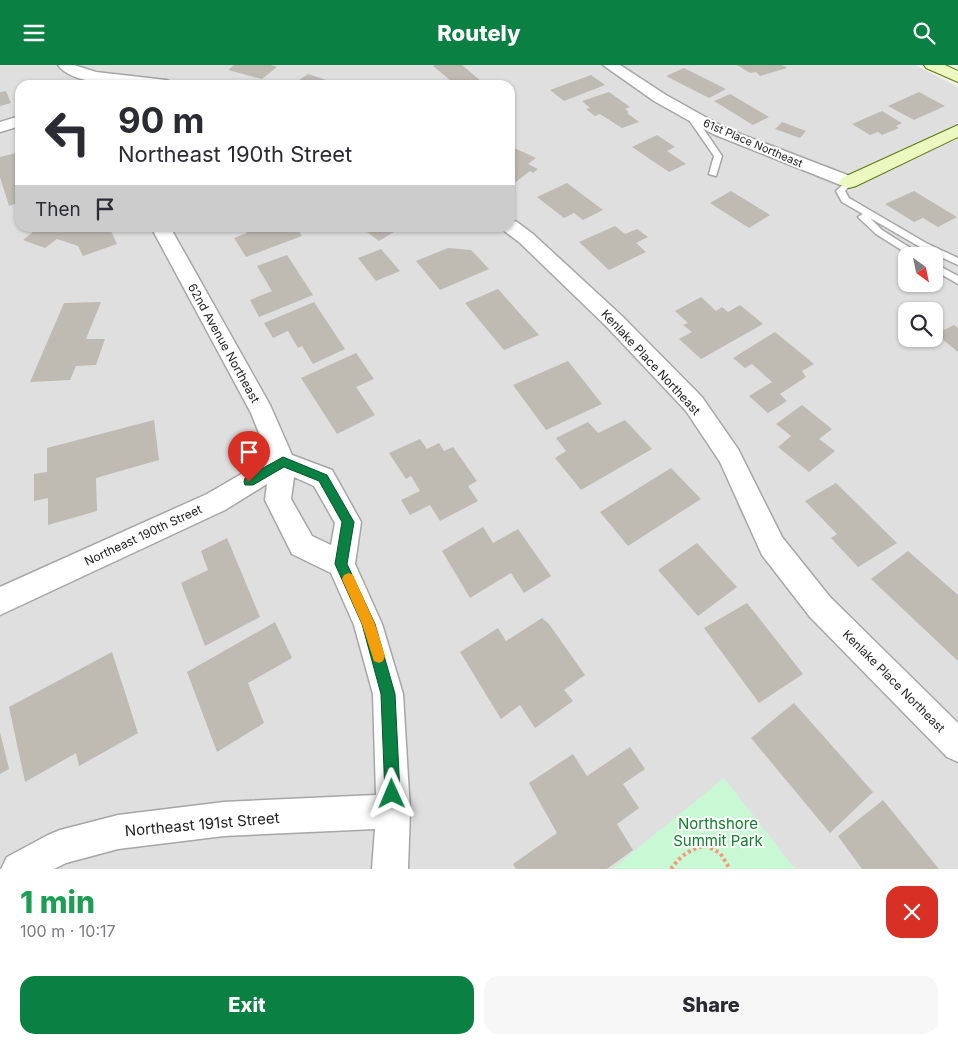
<!DOCTYPE html>
<html lang="en">
<head>
<meta charset="utf-8">
<style>
	body { margin:0; font-family:Inter,sans-serif; background:#f7f7f7; color:#2b2b33; height:100vh; display:flex; flex-direction:column; font-size:19px; white-space:nowrap }
	* { box-sizing:border-box; margin:0 }
	p { font-size:16px; color:#7c7c81 }
	.icon { flex:none; width:28px; height:28px; fill:none; stroke:currentColor; stroke-width:2; stroke-linecap:round; stroke-linejoin:round }
	.map { position:relative; height:804px; overflow:hidden }
	.details { display:flex; flex-direction:column; background:#fff; flex:1 }
	.details>* { flex:none }
	.banner { position:absolute; left:15px; top:15px; width:500px; height:152px; border-radius:15px; box-shadow:0 1px 4px #0004; background:#fff; color:#2b2b33; overflow:hidden }
	.needle { width:32px; rotate:147deg }
	.buttons { position:absolute; left:898px; top:182px; display:grid; gap:10px }
	.buttons a { display:grid; place-items:center; width:45px; height:45px; border-radius:10px; background:#fff; box-shadow:0 1px 4px #0004; font-size:25px }
	.pin { position:absolute; display:grid; place-items:center; width:42px; height:42px; color:#fff; margin:-51px -21px; border-radius:50% 50% 50% 0; rotate:-45deg; box-shadow:0 0 5px #0007 }
	.pin .icon { rotate:45deg }
	.me { position:absolute; width:55px; margin:-28px; rotate:359deg; stroke-linejoin:round; filter:drop-shadow(0 0 4px #0008) }
	.turn { display:flex; align-items:center; gap:18px; height:105px; padding:0 20px; font-size:22px }
	.turn .icon { width:65px; height:65px; stroke-width:2.5 }
	.turn b { display:block; font-size:35px; line-height:42px }
	.then { display:flex; align-items:center; height:48px; padding:0 20px; background:#0003; gap:10px; font-size:19px }
	.round { display:grid; place-items:center; flex:none; width:52px; height:52px; border-radius:15px; background:#f7f7f7 }
	.summary { display:flex; align-items:center; justify-content:space-between; height:85px; padding:0 20px }
	h1 { font-size:30px; font-weight:800; line-height:38px; color:#1e9e55 }
	.action { display:flex; gap:10px; margin-top:auto; padding:10px 20px }
	.action a { flex:1; height:58px; border-radius:15px; background:#0b8043; color:#fff; font-size:20px; font-weight:800; line-height:58px; text-align:center }
	.action a+a { background:#f7f7f7; color:#2b2b33 }
	header { display:flex; justify-content:space-between; align-items:center; height:65px; padding:0 20px; background:#0b8043; color:#fff; font-size:22px; font-weight:800 }
	.map>svg:first-child { display:block }
	.residential { fill:#e0dfdf; fill-rule:evenodd }
	.park { fill:#c9f8d5 }
	.building { fill:#bfbab2 }
	.lines { fill:none; stroke-linecap:round; stroke-linejoin:round }
	.lane-casing { stroke:#a6a6a6; stroke-width:3 }
	.street-casing { stroke:#a6a6a6; stroke-width:3 }
	.secondary-casing { stroke:#597909; stroke-width:2 }
	.path { stroke:#f69a76; stroke-width:4; stroke-dasharray:3 3; stroke-linecap:butt }
	.lane { fill:#fff; fill-rule:evenodd }
	.street { fill:#fff; fill-rule:evenodd }
	.secondary { fill:#ebf8c0; fill-rule:evenodd }
	.route { fill:#0b8043; stroke:#07532c }
	.slow { fill:#f59e0b }
	.labels { text-anchor:middle; dominant-baseline:central; stroke-width:4; stroke-linejoin:round; paint-order:stroke }
	.far-street-label { font-size:11px; fill:#222; stroke:#fff }
	.street-label { font-size:12px; fill:#222; stroke:#fff }
	.near-park-label { font-size:15px; fill:#10802d; stroke:#fff }
	.near-street-label { font-size:15px; fill:#222; stroke:#fff }
</style>
</head>
<body>
<header><svg class="icon" aria-label="menu" viewBox="0 0 24 24"><path d="M4 6h16M4 12h16M4 18h16"/></svg>Routely<svg class="icon" aria-label="search" viewBox="0 0 24 24"><circle cx="10" cy="10" r="6"/><path d="M15 15l6 6"/></svg></header>
<div class="map">
<svg width="958" height="804" viewBox="0 0 958 804">
	<rect width="100%" height="100%" fill="#f2f0e9"/>
	<path class="residential" d="M 0,0 L 915,0 L 958,22 L 958,804 L 0,804 ZM 20,20 L 510,20 L 510,162 L 20,162 ZM 906,191 L 934,191 L 934,219 L 906,219 ZM 906,246 L 934,246 L 934,274 L 906,274 Z"/>
	<path class="park" d="M 724,713 L 795,804 L 612,804 Z"/>
	<path class="building" d="M 234,0 L 271,0 L 277,2 L 262,14 L 228,5 Z
		M 436,0 L 462,0 L 481,16 L 468,20 L 456,20 L 433,1 Z
		M 737,0 L 782,0 L 787,3 L 760,11 L 756,7 L 750,8 Z
		M 684,3 L 726,24 L 709,33 L 666,11 Z
		M 308,9 L 341,20 L 292,20 Z
		M 591,10 L 605,20 L 564,36 L 550,25 Z
		M 6,26 L 11,38 L 0,41 L 0,27 Z
		M 609,27 L 630,42 L 625,44 L 629,47 L 627,48 L 639,57 L 622,63 L 600,49 L 595,51 L 586,44 L 590,43 L 582,36 Z
		M 919,27 L 945,41 L 914,55 L 888,41 Z
		M 730,29 L 769,52 L 753,60 L 714,36 Z
		M 882,46 L 902,58 L 896,61 L 899,63 L 882,70 L 878,67 L 870,70 L 852,59 Z
		M 782,57 L 806,66 L 800,73 L 775,64 Z
		M 657,70 L 675,82 L 667,86 L 686,99 L 669,107 L 632,82 Z
		M 510,81 L 536,93 L 528,99 L 538,104 L 533,108 L 530,106 L 512,120 L 510,119 Z
		M 20,87 L 20,137 L 9,141 L 0,112 L 0,92 Z
		M 567,118 L 603,145 L 583,155 L 574,148 L 564,153 L 537,132 Z
		M 731,126 L 770,150 L 749,163 L 710,138 Z
		M 914,126 L 957,152 L 938,162 L 923,153 L 914,157 L 885,139 Z
		M 615,161 L 625,169 L 637,164 L 648,172 L 636,178 L 646,187 L 609,205 L 579,177 Z
		M 39,162 L 104,162 L 110,164 L 117,179 L 83,191 L 78,181 L 57,174 L 45,183 L 23,175 Z
		M 235,162 L 296,162 L 302,171 L 246,192 L 234,173 L 247,168 L 244,163 L 237,166 Z
		M 360,162 L 402,162 L 379,176 Z
		M 448,183 L 471,185 L 489,204 L 440,225 L 416,196 Z
		M 381,184 L 400,206 L 376,216 L 358,193 Z
		M 287,190 L 313,230 L 259,252 L 250,235 L 272,226 L 257,201 Z
		M 498,224 L 539,270 L 504,285 L 465,238 Z
		M 701,232 L 716,246 L 722,242 L 728,247 L 740,240 L 763,259 L 701,294 L 679,274 L 692,267 L 683,260 L 688,258 L 675,246 Z
		M 101,237 L 86,274 L 105,274 L 96,300 L 76,301 L 70,315 L 30,317 L 64,238 Z
		M 314,237 L 345,284 L 313,299 L 302,281 L 298,283 L 288,266 L 273,273 L 264,258 Z
		M 954,260 L 958,263 L 958,287 L 936,269 Z
		M 775,267 L 814,299 L 802,306 L 806,312 L 780,329 L 787,336 L 768,348 L 749,331 L 772,317 L 752,299 L 745,303 L 733,293 Z
		M 356,288 L 374,314 L 356,322 L 375,350 L 337,369 L 301,313 Z
		M 568,296 L 602,339 L 546,365 L 513,320 Z
		M 802,340 L 832,364 L 819,374 L 835,386 L 809,407 L 778,382 L 791,371 L 776,359 Z
		M 154,355 L 159,395 L 96,413 L 97,446 L 48,460 L 48,433 L 34,436 L 34,409 L 47,407 L 47,383 Z
		M 625,355 L 652,384 L 581,425 L 555,393 L 566,386 L 556,373 L 588,357 L 598,368 Z
		M 420,374 L 427,384 L 439,378 L 444,386 L 453,382 L 477,416 L 468,421 L 478,436 L 440,456 L 430,440 L 410,450 L 401,435 L 420,426 L 411,411 L 406,414 L 389,388 Z
		M 671,403 L 701,434 L 628,481 L 600,447 Z
		M 836,418 L 897,478 L 858,502 L 831,473 L 837,469 L 805,436 Z
		M 483,462 L 493,478 L 518,464 L 551,511 L 524,528 L 511,508 L 470,533 L 442,486 Z
		M 227,473 L 260,552 L 205,581 L 181,518 L 208,505 L 201,486 Z
		M 697,478 L 737,522 L 698,551 L 658,505 Z
		M 908,486 L 958,530 L 958,596 L 871,514 Z
		M 747,538 L 803,609 L 759,638 L 704,563 Z
		M 542,553 L 549,559 L 585,610 L 564,625 L 573,636 L 535,663 L 520,640 L 501,654 L 460,587 L 498,563 L 506,576 Z
		M 275,557 L 292,593 L 248,618 L 264,658 L 217,687 L 187,607 Z
		M 112,587 L 138,668 L 79,701 L 76,688 L 25,717 L 9,642 Z
		M 794,638 L 873,727 L 830,768 L 751,673 Z
		M 0,667 L 9,704 L 0,709 Z
		M 630,682 L 645,704 L 623,719 L 639,743 L 617,759 L 633,785 L 607,804 L 516,804 L 513,799 L 557,768 L 529,718 L 573,689 L 587,711 Z
		M 883,735 L 939,804 L 862,804 L 838,771 Z"/>
	<g class="lines">
		<defs>
			<path id="lane" d="M 688,50 L 694,50 L 722,91 L 716,111 L 709,109 L 714,91 L 687,52 Z
				M 849,114 L 853,117 L 845,126 L 849,133 L 926,178 L 958,193 L 958,200 L 920,182 L 870,153 L 882,165 L 923,191 L 911,191 L 876,169 L 858,152 L 863,149 L 842,137 L 836,126 Z
				M 934,198 L 958,211 L 958,219 L 934,205 Z"/>
			<path id="street" d="M 58,0 L 74,0 L 96,7 L 166,15 L 171,17 L 174,20 C 147,20 74,24 58,0 Z
				M 603,0 L 620,0 L 666,30 L 725,63 L 855,113 L 858,117 L 855,121 L 849,122 L 843,121 L 713,69 L 654,36 Z
				M 20,51 L 20,61 L 0,67 L 0,57 Z
				M 510,155 L 517,157 L 533,169 L 622,251 L 702,332 L 738,384 L 782,472 L 830,532 L 958,658 L 958,697 L 947,692 L 810,552 L 762,490 L 720,397 L 686,346 L 606,261 L 519,177 L 503,165 L 502,162 L 510,162 Z
				M 151,162 L 170,162 L 270,340 L 292,390 L 332,405 L 361,457 L 355,499 L 382,559 L 403,629 L 410,746 L 408,804 L 372,804 L 375,764 L 224,771 L 118,784 L 66,798 L 54,804 L 1,804 L 7,792 L 48,770 L 60,765 L 118,750 L 224,737 L 376,730 L 373,629 L 354,560 L 331,508 L 292,489 L 265,435 L 267,419 L 225,445 L 0,550 L 0,522 L 207,429 L 269,393 L 251,348 ZM 294,412 L 314,421 L 335,458 L 331,480 L 312,471 L 291,434 Z"/>
			<path id="secondary" d="M 924,0 L 945,0 L 958,6 L 958,17 L 926,3 Z
				M 958,60 L 958,72 L 856,121 L 849,123 L 842,121 L 839,117 L 842,113 Z"/>
		</defs>
		<use href="#lane" class="lane-casing"/>
		<use href="#street" class="street-casing"/>
		<use href="#secondary" class="secondary-casing"/>
		<path class="path" d="M 671,804 C 680,791 692,782 707,781 L 720,788 L 730,804"/>
		<use href="#lane" class="lane"/>
		<use href="#street" class="street"/>
		<use href="#secondary" class="secondary"/>
	</g>
	<path class="route" d="M 283,392 L 327,410 L 354,457 L 347,499 L 375,559 L 395,629 L 400,729 L 398,734 L 392,737 L 387,734 L 385,729 L 381,629 L 362,559 L 335,499 L 342,457 L 319,416 L 284,402 L 253,420 L 245,420 L 244,417 L 245,413 Z"/>
	<path class="slow" d="M 349,508 L 353,510 L 375,559 L 385,591 L 383,596 L 379,598 L 374,596 L 362,559 L 342,514 L 344,510 Z"/>
	<g class="labels">
		<g class="far-street-label">
			<text transform="translate(753 78) rotate(23)">61st Place Northeast</text>
		</g>
		<g class="street-label">
			<text transform="translate(224 278) rotate(61)">62nd Avenue Northeast</text>
			<text transform="translate(651 297) rotate(47)">Kenlake Place Northeast</text>
			<text transform="translate(143 470) rotate(-25)">Northeast 190th Street</text>
			<text transform="translate(894 616) rotate(45)">Kenlake Place Northeast</text>
		</g>
		<g class="near-park-label">
			<text x="718" y="758">Northshore<tspan x="718" dy="17">Summit Park</tspan></text>
		</g>
		<g class="near-street-label">
			<text transform="translate(202 759) rotate(-5)">Northeast 191st Street</text>
		</g>
	</g>
</svg>
<div class="buttons">
<a><svg class="needle" viewBox="-14 -14 28 28"><path d="M0-13l5 13h-10z" fill="#e53935"/><path d="M0 13l5-13h-10z" fill="#7c7c81"/></svg></a>
<a><svg class="icon" aria-label="search" viewBox="0 0 24 24"><circle cx="10" cy="10" r="6"/><path d="M15 15l6 6"/></svg></a>
</div>
<div class="pin" style="left:249px;top:417px;background:#d93025"><svg class="icon" aria-label="arrive" viewBox="0 0 24 24"><path d="M6 21V4h12l-3 4 3 4H6"/></svg></div>
<svg class="me" style="left:392px;top:729px" viewBox="-20 -20 40 40"><path d="M0-17L14 15 0 8-14 15z" fill="#0b8043" stroke="#fff" stroke-width="4"/></svg>
<div class="banner">
<div class="turn"><svg class="icon" aria-label="left" viewBox="0 0 24 24"><path d="M17 20v-9H6M10 6l-5 5 5 5"/></svg><div><b>90 m</b>Northeast 190th Street</div></div>
<div class="then">Then<svg class="icon" aria-label="arrive" viewBox="0 0 24 24"><path d="M6 21V4h12l-3 4 3 4H6"/></svg></div>
</div>
</div>
<section class="details">
<div class="summary"><div><h1>1 min</h1><p>100 m · 10:17</p></div><a class="round" style="background:#d93025;color:#fff"><svg class="icon" aria-label="close" viewBox="0 0 24 24"><path d="M6 6l12 12M18 6L6 18"/></svg></a></div>
<div class="action"><a>Exit</a><a>Share</a></div>
</section>
</body>
</html>
